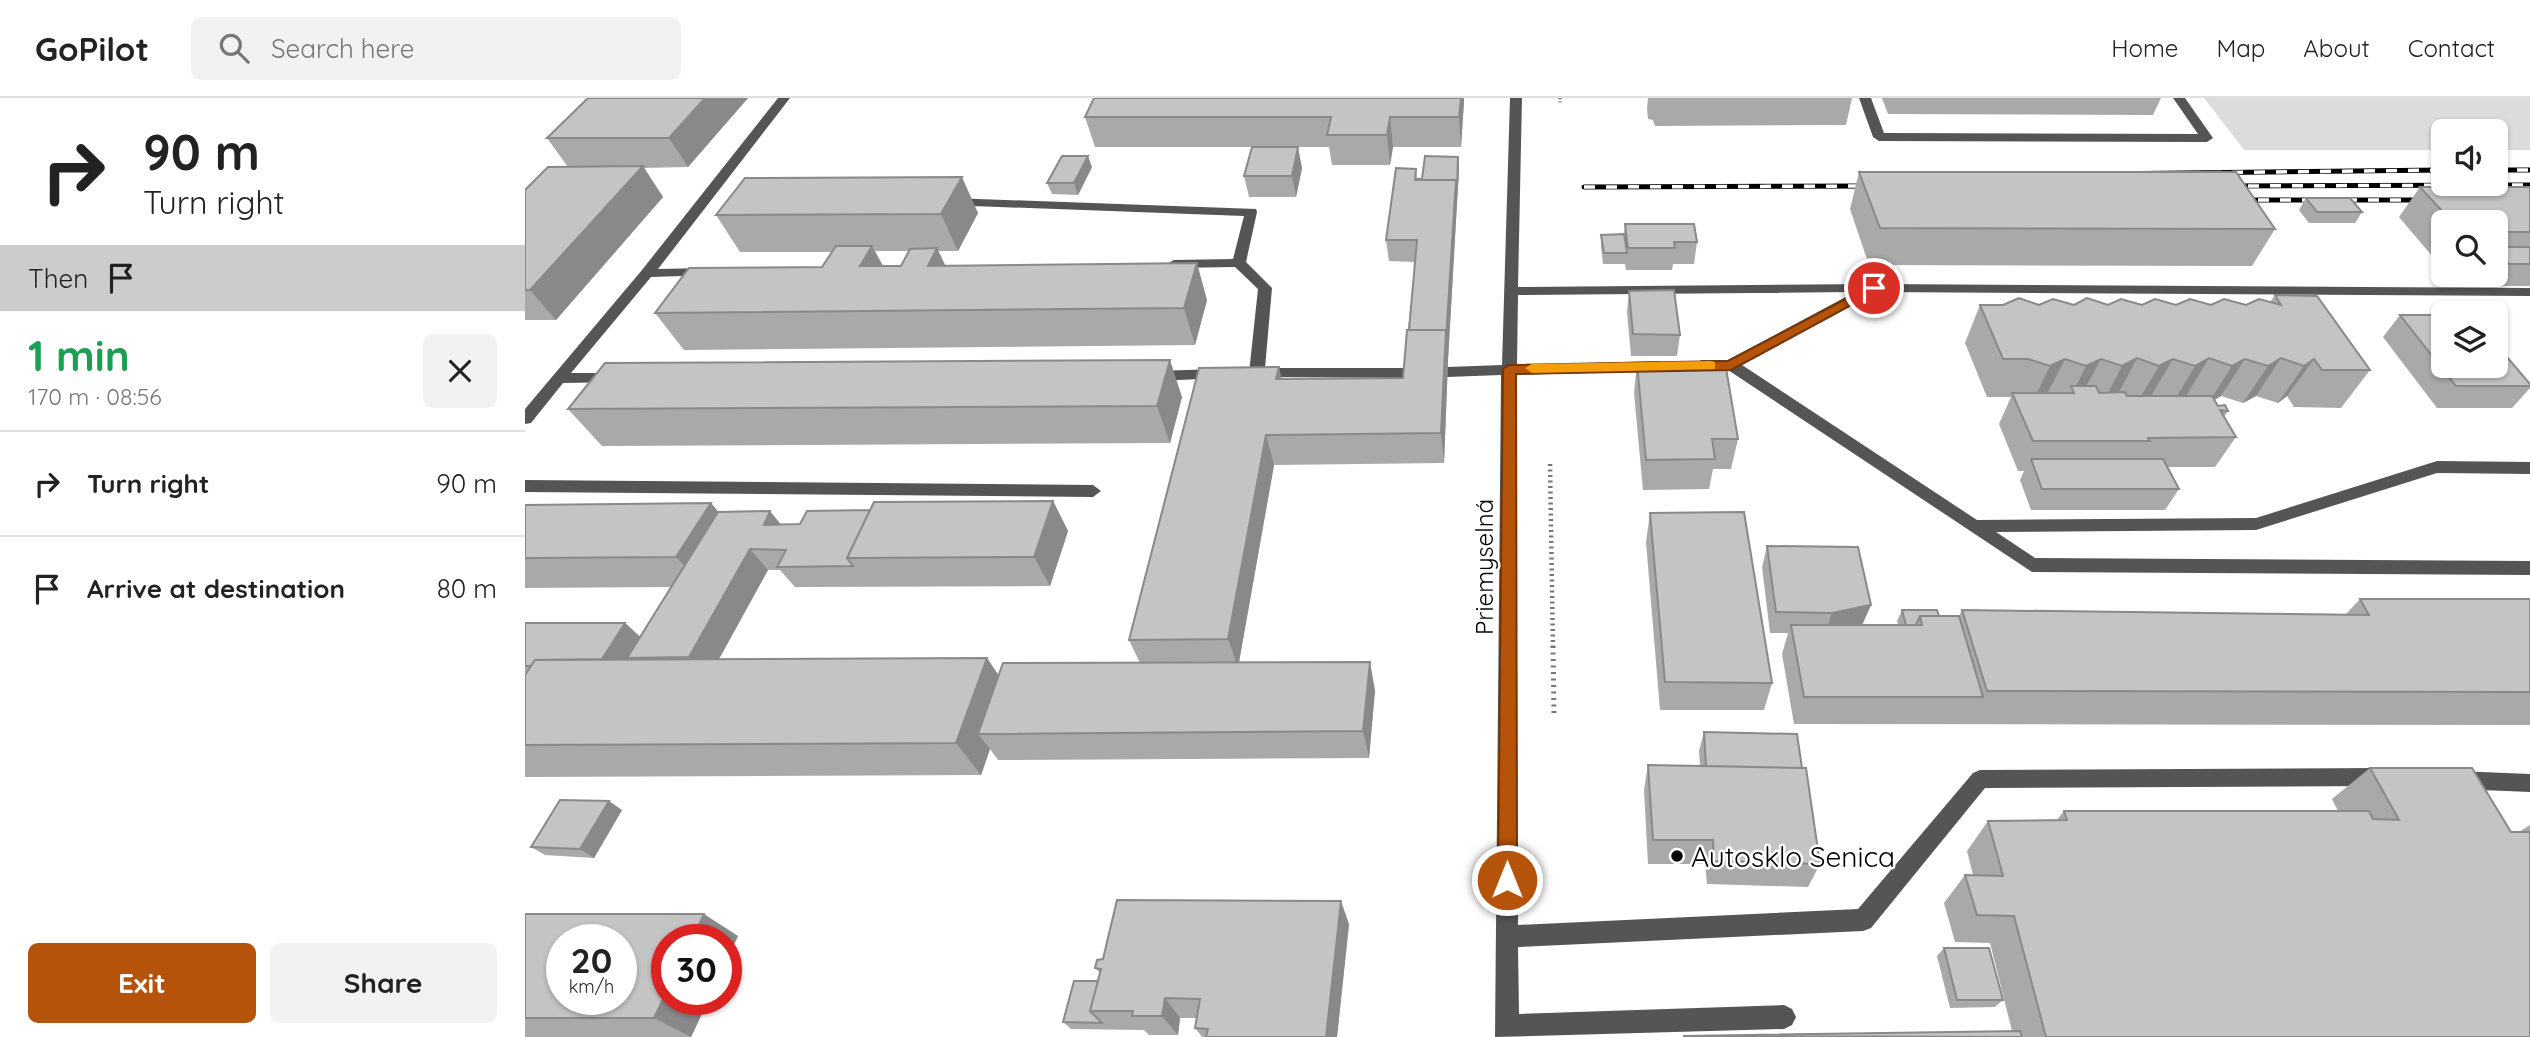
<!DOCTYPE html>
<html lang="en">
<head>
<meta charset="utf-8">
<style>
	body { margin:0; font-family:Quicksand,sans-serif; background:#f2f2f2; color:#222; height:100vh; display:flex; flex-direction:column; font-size:26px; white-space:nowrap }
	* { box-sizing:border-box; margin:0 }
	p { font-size:23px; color:#767676 }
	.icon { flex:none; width:38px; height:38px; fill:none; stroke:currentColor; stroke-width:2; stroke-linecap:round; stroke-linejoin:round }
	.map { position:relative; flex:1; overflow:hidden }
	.drawer { display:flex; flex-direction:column; background:#fff; width:525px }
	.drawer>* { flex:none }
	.hud { background:#fff; color:#222; overflow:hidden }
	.buttons { position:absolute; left:1906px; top:21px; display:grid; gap:14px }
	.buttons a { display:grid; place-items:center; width:77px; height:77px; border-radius:10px; background:#fff; box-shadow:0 2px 5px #0004; font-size:35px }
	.speed { position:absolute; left:21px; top:826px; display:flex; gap:14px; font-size:35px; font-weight:700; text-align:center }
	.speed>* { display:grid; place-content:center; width:91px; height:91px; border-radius:50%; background:#fff; box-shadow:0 2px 5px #0004; line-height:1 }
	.speed small { font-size:18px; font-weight:400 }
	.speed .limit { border:10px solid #d22; background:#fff; color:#111 }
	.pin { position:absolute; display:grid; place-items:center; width:60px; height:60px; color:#fff; margin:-30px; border:4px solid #fff; border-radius:50%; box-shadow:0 2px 7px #0007 }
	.me { position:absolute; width:77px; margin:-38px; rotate:0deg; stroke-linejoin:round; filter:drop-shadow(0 0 5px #0008) }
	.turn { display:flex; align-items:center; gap:24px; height:147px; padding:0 28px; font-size:32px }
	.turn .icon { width:91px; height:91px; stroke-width:2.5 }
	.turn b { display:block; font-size:49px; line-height:60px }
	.then { display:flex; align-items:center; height:66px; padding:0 28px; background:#0003; gap:14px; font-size:26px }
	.round { display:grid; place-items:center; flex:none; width:74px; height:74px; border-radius:10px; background:#f2f2f2 }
	.summary { display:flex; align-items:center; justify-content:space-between; height:119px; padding:0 28px }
	h1 { font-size:42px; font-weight:700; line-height:52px; color:#1e9e55 }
	.action { display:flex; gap:14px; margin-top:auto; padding:14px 28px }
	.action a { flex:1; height:80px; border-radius:10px; background:#b45309; color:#fff; font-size:28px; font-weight:700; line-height:80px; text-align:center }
	.action a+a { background:#f2f2f2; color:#222 }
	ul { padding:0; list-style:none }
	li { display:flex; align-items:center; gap:21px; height:105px; padding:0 28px; border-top:2px solid #e0e0e0 }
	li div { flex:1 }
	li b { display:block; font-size:26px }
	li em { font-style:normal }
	header { display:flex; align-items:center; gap:42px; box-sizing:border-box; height:98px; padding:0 35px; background:#fff; border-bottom:2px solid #e0e0e0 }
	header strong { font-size:33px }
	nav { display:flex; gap:38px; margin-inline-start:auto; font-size:24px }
	.search { width:490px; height:63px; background:#f2f2f2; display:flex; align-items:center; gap:18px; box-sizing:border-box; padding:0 24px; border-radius:10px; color:#767676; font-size:26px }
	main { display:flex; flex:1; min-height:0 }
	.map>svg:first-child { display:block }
	.green { fill:#dcdcdc }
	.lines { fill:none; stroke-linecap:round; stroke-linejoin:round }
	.path-far2 { stroke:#777; stroke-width:3.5; stroke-dasharray:1 2.5; stroke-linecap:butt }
	.path-far1 { stroke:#777; stroke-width:4.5; stroke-dasharray:2 3.5; stroke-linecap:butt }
	.path { stroke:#777; stroke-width:5; stroke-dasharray:2 4.5; stroke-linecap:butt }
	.minor { fill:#555; fill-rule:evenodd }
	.rail-casing { stroke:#000; stroke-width:5 }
	.rail { stroke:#fff; stroke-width:3.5; stroke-dasharray:11; stroke-linecap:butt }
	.wall { fill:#a9a9a9; fill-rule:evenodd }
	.shaded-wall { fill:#898989 }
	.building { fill:#c4c4c4; stroke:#898989; stroke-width:2; fill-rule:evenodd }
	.route { fill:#b45309; stroke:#753606; stroke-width:2 }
	.slow { fill:#f59e0b }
	.poi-dot { fill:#000; stroke:#fff; stroke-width:2.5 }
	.labels { text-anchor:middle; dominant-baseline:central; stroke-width:5; stroke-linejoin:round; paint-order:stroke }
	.street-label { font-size:24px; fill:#000; stroke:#fff }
	.near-poi-label { font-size:28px; fill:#000; stroke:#fff; text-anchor:start }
</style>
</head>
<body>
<header>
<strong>GoPilot</strong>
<div class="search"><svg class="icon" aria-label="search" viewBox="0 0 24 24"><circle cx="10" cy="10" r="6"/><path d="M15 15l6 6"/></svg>Search here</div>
<nav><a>Home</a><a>Map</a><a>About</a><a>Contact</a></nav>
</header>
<main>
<section class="drawer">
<div class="hud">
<div class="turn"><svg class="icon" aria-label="right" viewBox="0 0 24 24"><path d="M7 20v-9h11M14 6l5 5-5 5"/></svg><div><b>90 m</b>Turn right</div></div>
<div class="then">Then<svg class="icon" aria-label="arrive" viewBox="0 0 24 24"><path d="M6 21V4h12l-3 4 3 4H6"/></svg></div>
</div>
<div class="summary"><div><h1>1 min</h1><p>170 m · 08:56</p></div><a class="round"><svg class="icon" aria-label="close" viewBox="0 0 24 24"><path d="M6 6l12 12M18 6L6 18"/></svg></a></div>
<ul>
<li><svg class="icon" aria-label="right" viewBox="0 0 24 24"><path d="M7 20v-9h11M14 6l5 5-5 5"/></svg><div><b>Turn right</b></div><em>90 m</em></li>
<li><svg class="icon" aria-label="arrive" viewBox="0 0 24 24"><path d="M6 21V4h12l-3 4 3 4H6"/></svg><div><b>Arrive at destination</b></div><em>80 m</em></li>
</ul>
<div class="action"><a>Exit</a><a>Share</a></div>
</section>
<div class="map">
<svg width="2005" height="939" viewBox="0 0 2005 939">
	<rect width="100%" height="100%" fill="#fff"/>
	<path class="green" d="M 1679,0 L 2005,0 L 2005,52 L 1971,52 L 1970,33 L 1918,33 L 1918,52 L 1719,52 Z"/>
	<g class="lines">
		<path class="path-far2" d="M 1035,0 L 1035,6"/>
		<path class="path-far1" d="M 1025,366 L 1028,550"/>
		<path class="path" d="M 1028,548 L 1029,616"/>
		<path class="minor" d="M 253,0 L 265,0 L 133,171 L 184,170 L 189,171 L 189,177 L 126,179 L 46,275 L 90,275 L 98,280 L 95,284 L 38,285 L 6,325 L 0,326 L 0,311 L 117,172 Z
			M 985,0 L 997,0 L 993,189 L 1349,186 L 2005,190 L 2005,198 L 1352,194 L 1217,267 L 1452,422 L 1731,420 L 1912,363 L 2005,364 L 2005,376 L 1912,375 L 1731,432 L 1471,434 L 1510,460 L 2005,463 L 2005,477 L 1507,474 L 1203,272 L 1176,272 L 1169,267 L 1176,262 L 1203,262 L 1330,194 L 993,197 L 992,267 L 1134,263 L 1141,268 L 1134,273 L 991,277 L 993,827 L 1333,811 L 1448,675 L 1455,672 L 1855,670 L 1862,673 L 1865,679 L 1862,685 L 1855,688 L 1460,690 L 1346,830 L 1338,833 L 993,849 L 994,916 L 1259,907 L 1267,911 L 1271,919 L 1267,927 L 1259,931 L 970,939 L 976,277 L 922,279 L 915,274 L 922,269 L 977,267 Z
			M 1334,0 L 1346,0 L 1359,35 L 1673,36 L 1648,0 L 1660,0 L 1688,40 L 1682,44 L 1354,43 L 1348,39 Z
			M 426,100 L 731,111 L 732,114 L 721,164 L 747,190 L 740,270 L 884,270 L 892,275 L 884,280 L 727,279 L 724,275 L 733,191 L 710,169 L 649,170 L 642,166 L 649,162 L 708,161 L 719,118 L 421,107 L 420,104 Z
			M 695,271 L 700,272 L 703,276 L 700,280 L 629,283 L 621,278 L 629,273 Z
			M 0,382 L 568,387 L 576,393 L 568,399 L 0,394 Z
			M 1932,673 L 2005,676 L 2005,694 L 1932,691 L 1925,688 L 1922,682 L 1925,676 Z"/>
		<defs>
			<path id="rail" d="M 1970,72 L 2005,72
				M 1575,76 L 1918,72
				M 1701,88 L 2005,87
				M 1059,89 L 1351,88
				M 1711,102 L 1904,102"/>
		</defs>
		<use href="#rail" class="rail-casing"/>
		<use href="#rail" class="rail"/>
	</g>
	<path class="wall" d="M 63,0 L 223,0 L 163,69 L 118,70 L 138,99 L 31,222 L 0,222 L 0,92 L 43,69 L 22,40 Z
		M 1123,0 L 1327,0 L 1321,27 L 1130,28 L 1128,22 L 1123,21 L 1122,11 Z
		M 1357,0 L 1636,0 L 1628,17 L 1363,16 Z
		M 939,3 L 936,49 L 868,49 L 865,67 L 807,67 L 804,49 L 570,49 L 560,19 Z
		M 933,59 L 934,70 L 923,262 L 919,365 L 749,367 L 714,565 L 850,592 L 844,660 L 473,662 L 465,651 L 456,677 L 0,679 L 0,525 L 100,525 L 115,539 L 146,489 L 0,490 L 0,407 L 186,405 L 193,414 L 256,427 L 275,426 L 345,412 L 528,403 L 543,433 L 525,488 L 270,489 L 255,472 L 243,472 L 194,561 L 474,578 L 615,565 L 604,542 L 757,281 L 878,280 L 890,164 L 864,163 L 861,142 L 891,71 L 892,81 L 897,81 Z
		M 567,69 L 553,97 L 527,96 L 522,85 Z
		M 777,70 L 771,99 L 724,99 L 719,78 Z
		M 1334,74 L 1750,131 L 1727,168 L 1344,167 L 1325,111 Z
		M 1895,89 L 2005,89 L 2005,188 L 1967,188 L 1957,177 L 1970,177 L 1970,124 L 1918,124 L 1918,165 L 1913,165 L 1874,119 Z
		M 1781,100 L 1837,114 L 1830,125 L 1784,125 L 1774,112 Z
		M 453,115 L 433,153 L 413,153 L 420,167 L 682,202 L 670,247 L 159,252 L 130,215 L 297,169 L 307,154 L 215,154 L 191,117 ZM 350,153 L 384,153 L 376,168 L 358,168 Z
		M 1100,126 L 1172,144 L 1169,166 L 1148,166 L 1147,172 L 1101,172 L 1100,166 L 1078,166 L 1076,148 L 1076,137 L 1099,136 Z
		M 1104,193 L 1155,237 L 1152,258 L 1106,258 L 1102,214 Z
		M 1750,197 L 1845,272 L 1816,310 L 1769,309 L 1762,298 L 1753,305 L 1731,298 L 1718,305 L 1696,298 L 1689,302 L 1693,308 L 1703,313 L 1699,319 L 1711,339 L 1690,369 L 1643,369 L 1654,391 L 1640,412 L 1506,412 L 1495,382 L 1499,373 L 1493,373 L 1474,326 L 1486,299 L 1462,299 L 1440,245 L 1455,207 L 1721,207 L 1745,204 Z
		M 1875,217 L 2005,286 L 2005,290 L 1987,310 L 1912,310 L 1858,239 Z
		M 1112,265 L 1213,341 L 1206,371 L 1188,371 L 1184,391 L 1118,392 L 1109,295 Z
		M 657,299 L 645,345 L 77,348 L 43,311 Z
		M 1125,415 L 1247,585 L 1239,612 L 1135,612 L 1121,444 Z
		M 1242,448 L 1346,507 L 1337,527 L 1373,527 L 1372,523 L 1377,512 L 1414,518 L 1434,518 L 1437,512 L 1821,516 L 1835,501 L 2005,501 L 2005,627 L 1269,626 L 1257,556 L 1263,535 L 1245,535 L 1237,469 Z
		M 1179,634 L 1277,670 L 1295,766 L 1283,789 L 1182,786 L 1180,766 L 1123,766 L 1119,692 L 1123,667 L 1175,668 L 1174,653 Z
		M 1845,670 L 1986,734 L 1994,734 L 2005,727 L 2005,939 L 1157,939 L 1487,933 L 1465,845 L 1430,844 L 1419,805 L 1440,777 L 1448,777 L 1442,753 L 1463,723 L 1531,723 L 1539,713 L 1813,713 L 1807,701 Z
		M 97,712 L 69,760 L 20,757 L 6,749 Z
		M 0,816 L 213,838 L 166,939 L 0,939 Z
		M 824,826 L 812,939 L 677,939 L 670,930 L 671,920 L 655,920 L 653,937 L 624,937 L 619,932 L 546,931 L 538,924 L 573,883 L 575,875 L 570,870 L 578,861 Z
		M 1419,850 L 1478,902 L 1470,909 L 1425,910 L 1412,858 Z"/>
	<path class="shaded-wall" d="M 180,0 L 223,0 L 163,69 L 144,40 Z
		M 936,0 L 939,0 L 939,3 L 936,49 L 934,19 Z
		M 865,19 L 868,49 L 865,67 L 862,37 Z
		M 773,49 L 777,70 L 771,99 L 767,78 Z
		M 563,58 L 567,69 L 553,97 L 549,85 Z
		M 933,59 L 934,70 L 923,262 L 919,365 L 916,335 L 921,232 Z
		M 118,68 L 138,99 L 31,222 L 5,192 Z
		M 437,79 L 453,115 L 433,153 L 416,116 Z
		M 347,148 L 367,185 L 335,168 Z
		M 412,150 L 430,188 L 403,168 Z
		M 672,165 L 682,202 L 670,247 L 659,210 Z
		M 1612,260 L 1592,298 L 1577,306 L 1597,268 Z
		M 1684,260 L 1661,298 L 1648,305 L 1670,268 Z
		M 1756,260 L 1731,298 L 1718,305 L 1743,268 Z
		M 1540,261 L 1521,298 L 1507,305 L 1525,268 Z
		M 1576,261 L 1556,298 L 1548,294 L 1561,268 Z
		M 1648,261 L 1626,298 L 1612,305 L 1634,268 Z
		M 1720,261 L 1696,298 L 1683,306 L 1707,268 Z
		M 1789,261 L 1762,298 L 1753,305 L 1779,268 Z
		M 645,262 L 657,299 L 645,345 L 632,308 Z
		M 754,269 L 761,299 L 751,281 Z
		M 741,337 L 749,367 L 713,569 L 703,541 Z
		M 528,403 L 543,433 L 525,488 L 509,459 Z
		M 186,405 L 211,435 L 179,488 L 151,459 Z
		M 245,413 L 262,434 L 239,427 Z
		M 225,451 L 243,472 L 184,579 L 164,559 Z
		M 1346,507 L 1337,527 L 1300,536 L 1307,515 Z
		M 100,525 L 122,545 L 102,560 L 109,566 L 72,568 Z
		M 462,560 L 485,594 L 453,636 L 465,651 L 456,677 L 431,645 Z
		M 845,564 L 850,592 L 844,660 L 838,633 Z
		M 84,703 L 97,712 L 69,760 L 55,751 Z
		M 816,803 L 824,826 L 812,939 L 801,939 Z
		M 179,816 L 213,838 L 201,863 L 201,842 L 167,842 Z
		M 142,893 L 142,901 L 184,901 L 166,939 L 129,920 Z
		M 640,900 L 655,920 L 653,937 L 637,918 Z"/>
	<path class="building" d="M 63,0 L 180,0 L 144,40 L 22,40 Z
		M 569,0 L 936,0 L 934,19 L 865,19 L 862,37 L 802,37 L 806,19 L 560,19 Z
		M 727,49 L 773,49 L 767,78 L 719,78 Z
		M 537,58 L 563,58 L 549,85 L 522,85 Z
		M 900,58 L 933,59 L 932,92 L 931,82 L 891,82 L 892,81 L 897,81 Z
		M 118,68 L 5,192 L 0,192 L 0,92 L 23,69 Z
		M 871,70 L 891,71 L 890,82 L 931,82 L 921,241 L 921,232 L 884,232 L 892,142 L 861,142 Z
		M 1334,74 L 1711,74 L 1750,131 L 1355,130 Z
		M 437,79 L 416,116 L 191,117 L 220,80 Z
		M 1895,89 L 2005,89 L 2005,134 L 1970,134 L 1970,124 L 1927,124 Z
		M 1781,100 L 1825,100 L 1837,114 L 1792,114 Z
		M 1100,126 L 1169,126 L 1172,144 L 1149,144 L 1150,150 L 1103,150 Z
		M 1099,136 L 1102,155 L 1079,155 L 1076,137 Z
		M 311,148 L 347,148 L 335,168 L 376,168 L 385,151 L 412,150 L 403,168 L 672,165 L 659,210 L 130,215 L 164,170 L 297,169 Z
		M 1970,149 L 2005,149 L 2005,166 L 1984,166 L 1970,151 Z
		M 1149,192 L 1155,237 L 1108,236 L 1104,193 Z
		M 1750,197 L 1792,198 L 1845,272 L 1797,272 L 1789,261 L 1779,268 L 1756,260 L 1743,268 L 1720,261 L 1707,268 L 1684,260 L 1670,268 L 1648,261 L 1634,268 L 1612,260 L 1597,268 L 1576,261 L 1561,268 L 1540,261 L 1525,268 L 1503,261 L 1478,261 L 1455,207 L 1478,207 L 1494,200 L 1514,207 L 1528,201 L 1549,207 L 1562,200 L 1583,207 L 1596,201 L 1617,207 L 1630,201 L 1651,207 L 1665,201 L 1686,207 L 1699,201 L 1721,207 L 1734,201 L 1756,207 Z
		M 1875,217 L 1918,217 L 1918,268 L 1970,268 L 1970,245 L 2005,286 L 2005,288 L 1931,288 Z
		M 882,232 L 921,232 L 916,335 L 741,337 L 703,541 L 604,542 L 674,270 L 754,269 L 751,281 L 878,280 Z
		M 645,262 L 632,308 L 43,311 L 80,265 Z
		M 1200,264 L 1213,341 L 1187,341 L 1190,361 L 1121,362 L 1112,265 Z
		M 1546,288 L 1571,288 L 1574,295 L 1600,294 L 1602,298 L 1687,298 L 1693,308 L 1700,307 L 1703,313 L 1695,312 L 1711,339 L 1623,340 L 1625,343 L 1508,343 L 1487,295 L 1549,295 Z
		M 1506,361 L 1638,361 L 1654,391 L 1517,391 Z
		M 528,403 L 509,459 L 322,460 L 349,404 Z
		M 186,405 L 151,459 L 0,460 L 0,407 Z
		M 345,412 L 322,460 L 328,468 L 252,469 L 261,452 L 225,451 L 164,559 L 102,560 L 193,414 L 245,413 L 239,427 L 275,426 L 282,413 Z
		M 1219,414 L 1247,585 L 1140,584 L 1125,415 Z
		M 1242,448 L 1333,449 L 1346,507 L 1307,515 L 1251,514 Z
		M 1835,501 L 2005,501 L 2005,594 L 1462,593 L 1437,512 L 1844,517 Z
		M 1377,512 L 1412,512 L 1414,518 L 1395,518 L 1391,527 L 1381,527 Z
		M 1395,518 L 1434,518 L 1458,599 L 1279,599 L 1266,527 L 1397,527 Z
		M 0,525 L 100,525 L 77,561 L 10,562 L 6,568 L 0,568 Z
		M 462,560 L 431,645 L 0,647 L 0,577 L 10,562 Z
		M 845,564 L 838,633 L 453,636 L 478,565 Z
		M 1179,634 L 1272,636 L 1277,670 L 1181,668 Z
		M 1123,667 L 1281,670 L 1295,766 L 1189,763 L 1188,742 L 1128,742 Z
		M 1845,670 L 1947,670 L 1986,734 L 2005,734 L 2005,939 L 1521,939 L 1489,818 L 1452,817 L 1440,777 L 1478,778 L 1463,723 L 1542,722 L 1539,713 L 1844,713 L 1848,721 L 1874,722 Z
		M 35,702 L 84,703 L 55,751 L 6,749 Z
		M 592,802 L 816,803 L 801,939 L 681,939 L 683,931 L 670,930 L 675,901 L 640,900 L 637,918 L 607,918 L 608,913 L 565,913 L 576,871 L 570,870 L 572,862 L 578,861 Z
		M 0,816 L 179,816 L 167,842 L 142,842 L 142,893 L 129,920 L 0,920 ZM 37,842 L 96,842 L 96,901 L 37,901 Z
		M 1419,850 L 1464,850 L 1478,902 L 1432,902 Z
		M 549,883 L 573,883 L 565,913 L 577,925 L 538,924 Z
		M 1495,933 L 1497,939 L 1158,938 Z"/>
	<path class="route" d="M 1349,186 L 1356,190 L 1354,192 L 1206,272 L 991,276 L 992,782 L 989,788 L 982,791 L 976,788 L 973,782 L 978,271 L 984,267 L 1203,263 Z"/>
	<path class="slow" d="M 1186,263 L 1190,264 L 1190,271 L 1007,275 L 1000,270 L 1007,266 Z"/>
	<circle class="poi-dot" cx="1152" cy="758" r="7"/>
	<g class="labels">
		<g class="street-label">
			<text transform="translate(959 469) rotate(-90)">Priemyselná</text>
		</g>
		<g class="near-poi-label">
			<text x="1166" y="758">Autosklo Senica</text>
		</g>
	</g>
</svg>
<div class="buttons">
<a><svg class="icon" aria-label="sound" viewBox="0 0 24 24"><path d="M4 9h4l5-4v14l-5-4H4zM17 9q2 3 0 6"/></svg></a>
<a><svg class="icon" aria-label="search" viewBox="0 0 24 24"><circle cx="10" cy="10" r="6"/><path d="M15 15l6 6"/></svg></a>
<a><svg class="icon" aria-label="layers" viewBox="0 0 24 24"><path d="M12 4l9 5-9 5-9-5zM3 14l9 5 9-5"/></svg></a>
</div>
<div class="speed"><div>20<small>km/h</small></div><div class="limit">30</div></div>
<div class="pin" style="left:1349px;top:190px;background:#d93025"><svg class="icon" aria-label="arrive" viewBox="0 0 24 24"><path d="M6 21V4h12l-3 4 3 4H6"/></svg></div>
<svg class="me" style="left:982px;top:782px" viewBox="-20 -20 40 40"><circle r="17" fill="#b45309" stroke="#fff" stroke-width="3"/><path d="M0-11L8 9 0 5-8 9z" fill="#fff"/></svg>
</div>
</main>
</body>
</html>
